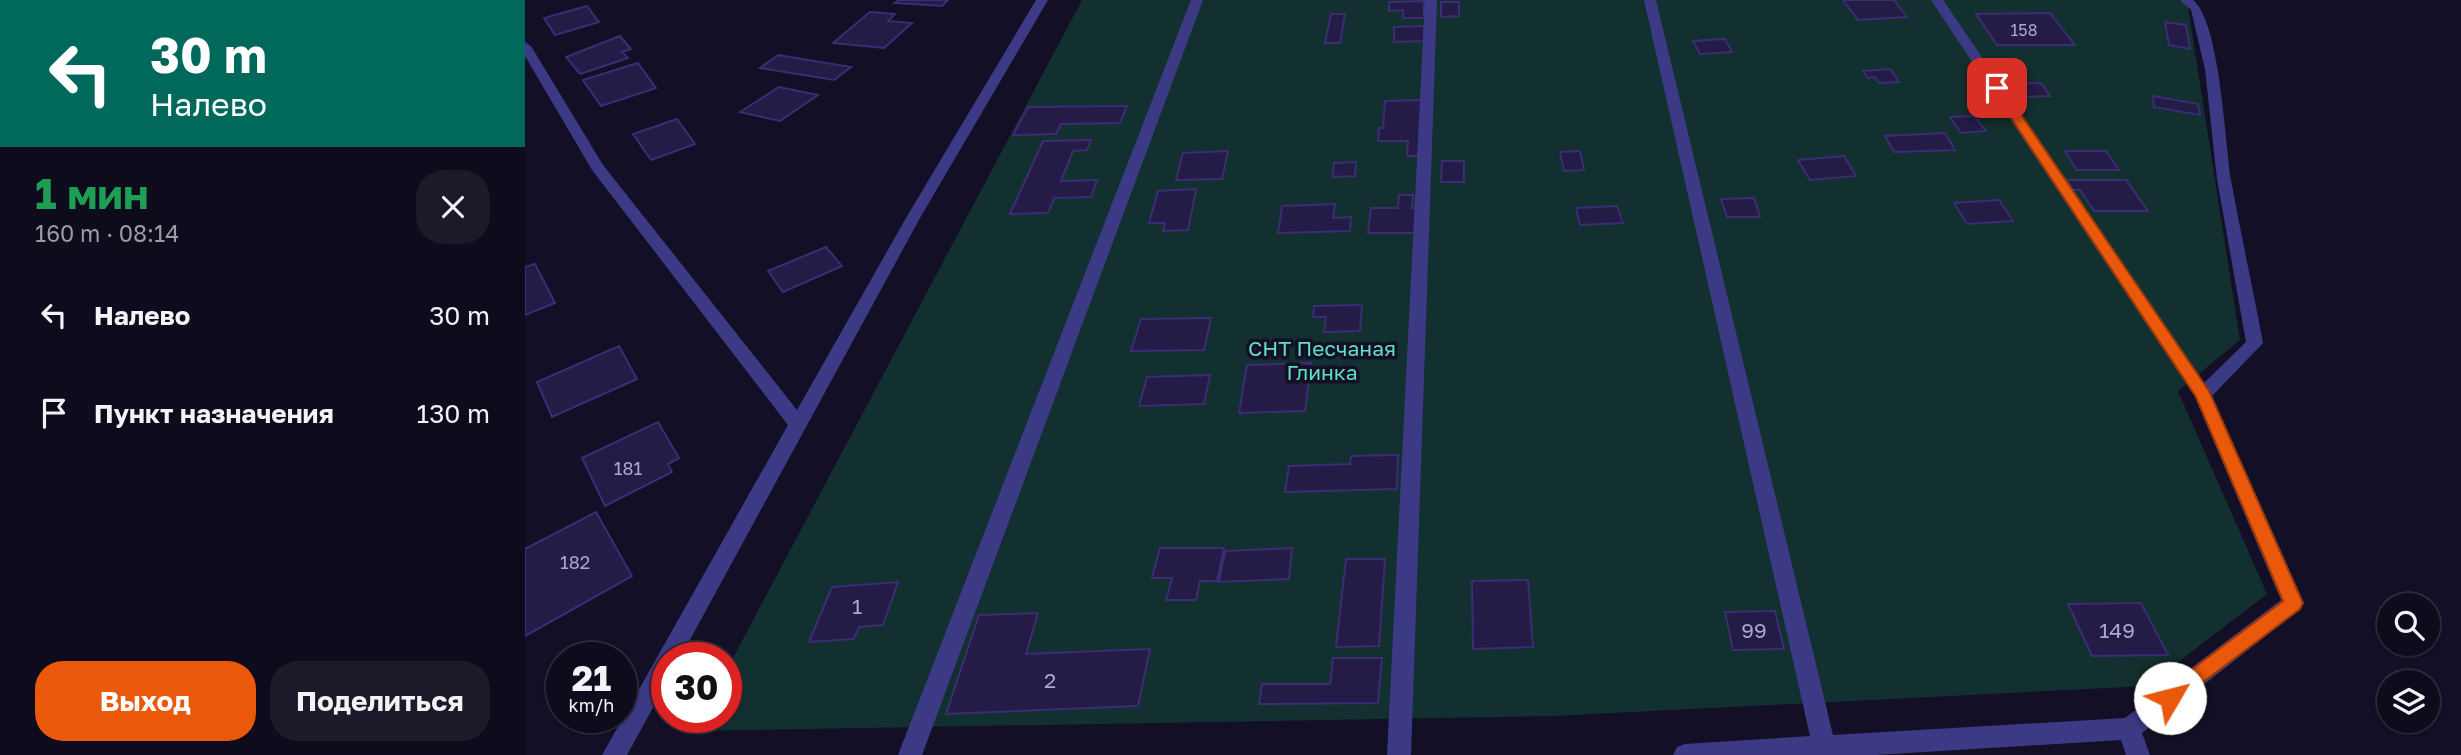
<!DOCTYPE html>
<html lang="ru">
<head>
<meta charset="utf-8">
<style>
	body { margin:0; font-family:"Golos Text",sans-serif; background:#1c1929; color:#f1f3f6; height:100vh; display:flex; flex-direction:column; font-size:26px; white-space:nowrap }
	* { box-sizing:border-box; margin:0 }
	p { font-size:23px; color:#9b9ba3 }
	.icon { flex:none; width:38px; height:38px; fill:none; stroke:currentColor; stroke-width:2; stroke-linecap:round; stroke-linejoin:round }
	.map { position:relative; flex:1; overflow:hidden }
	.side { display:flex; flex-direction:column; background:#0e0b1c; width:525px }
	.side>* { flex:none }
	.banner { background:#00695c; color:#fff; overflow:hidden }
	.controls { position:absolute; left:1852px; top:593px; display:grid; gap:14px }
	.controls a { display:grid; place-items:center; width:63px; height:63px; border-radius:50%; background:#0e0b1c; box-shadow:0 2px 5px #0004,0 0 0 2px #2e2b3b; font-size:35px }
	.speed { position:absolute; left:21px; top:642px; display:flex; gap:14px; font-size:35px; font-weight:700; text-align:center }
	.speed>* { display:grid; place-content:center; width:91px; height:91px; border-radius:50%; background:#0e0b1c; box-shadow:0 2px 5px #0004,0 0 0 2px #2e2b3b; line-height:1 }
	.speed small { font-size:18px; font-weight:400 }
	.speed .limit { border:10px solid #d22; background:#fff; color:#111 }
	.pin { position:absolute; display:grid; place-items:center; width:60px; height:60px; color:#fff; margin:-30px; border-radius:14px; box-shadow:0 4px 10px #0006 }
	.me { position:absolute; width:77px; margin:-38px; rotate:53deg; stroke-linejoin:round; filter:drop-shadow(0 0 5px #0008) }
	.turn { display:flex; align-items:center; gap:24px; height:147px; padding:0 35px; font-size:32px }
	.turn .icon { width:91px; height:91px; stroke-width:2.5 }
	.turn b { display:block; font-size:49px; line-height:60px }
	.round { display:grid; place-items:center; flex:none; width:74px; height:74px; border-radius:28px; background:#1c1929 }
	.summary { display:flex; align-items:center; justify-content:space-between; height:119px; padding:0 35px }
	h1 { font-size:42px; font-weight:700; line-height:52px; color:#1e9e55 }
	.primary-button { display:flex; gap:14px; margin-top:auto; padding:14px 35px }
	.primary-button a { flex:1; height:80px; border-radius:28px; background:#ea580c; color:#fff; font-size:28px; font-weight:700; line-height:80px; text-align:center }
	.primary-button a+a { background:#1c1929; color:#f1f3f6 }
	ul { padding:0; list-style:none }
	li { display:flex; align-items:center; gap:21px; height:98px; padding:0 35px }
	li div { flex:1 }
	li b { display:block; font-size:26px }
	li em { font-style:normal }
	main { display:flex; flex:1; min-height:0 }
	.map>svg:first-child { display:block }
	.green { fill:#12302f }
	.building { fill:#241b47; stroke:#3b2d73; stroke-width:2 }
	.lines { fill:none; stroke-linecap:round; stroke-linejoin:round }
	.street { fill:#3d3a85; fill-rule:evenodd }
	.route { fill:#ea580c; stroke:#983908; stroke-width:2 }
	.labels { text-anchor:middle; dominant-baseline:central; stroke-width:7; stroke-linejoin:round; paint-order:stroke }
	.far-number-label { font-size:16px; fill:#aca6d1 }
	.number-label { font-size:18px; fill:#aca6d1 }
	.park-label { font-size:21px; fill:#5fe0c0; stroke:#130f26 }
	.near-number-label { font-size:21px; fill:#aca6d1 }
</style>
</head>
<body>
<main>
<section class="side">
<div class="banner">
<div class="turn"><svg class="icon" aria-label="left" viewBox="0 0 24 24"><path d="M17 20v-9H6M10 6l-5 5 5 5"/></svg><div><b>30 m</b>Налево</div></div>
</div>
<div class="summary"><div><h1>1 мин</h1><p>160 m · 08:14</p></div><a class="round"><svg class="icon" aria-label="close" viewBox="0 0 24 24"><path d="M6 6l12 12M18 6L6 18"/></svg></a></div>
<ul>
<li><svg class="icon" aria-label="left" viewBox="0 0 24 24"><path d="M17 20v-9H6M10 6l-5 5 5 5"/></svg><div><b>Налево</b></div><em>30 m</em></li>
<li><svg class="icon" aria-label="arrive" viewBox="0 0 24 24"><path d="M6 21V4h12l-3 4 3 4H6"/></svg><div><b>Пункт назначения</b></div><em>130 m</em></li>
</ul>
<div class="primary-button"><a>Выход</a><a>Поделиться</a></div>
</section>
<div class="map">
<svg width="1936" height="755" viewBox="0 0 1936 755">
	<rect width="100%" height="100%" fill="#130f26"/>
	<path class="green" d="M 557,0 L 1662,0 L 1715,340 L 1653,391 L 1742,594 L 1622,686 L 1029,716 L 170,731 L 177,718 L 201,718 L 201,671 Z"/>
	<path class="building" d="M 374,0 L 423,0 L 417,6 L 370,3 Z
		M 1318,0 L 1369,0 L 1382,17 L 1333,20 Z
		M 899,1 L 899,18 L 878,18 L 878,10 L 864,11 L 864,2 Z
		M 916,2 L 934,2 L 934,16 L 916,17 Z
		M 62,6 L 74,22 L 30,35 L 19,18 Z
		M 345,12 L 370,14 L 363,21 L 387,23 L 359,48 L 308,43 Z
		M 1525,13 L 1550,45 L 1472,45 L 1451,14 Z
		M 806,14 L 820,14 L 815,43 L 800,43 Z
		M 1640,22 L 1661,25 L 1665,49 L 1644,45 Z
		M 899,26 L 899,41 L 869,42 L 869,27 Z
		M 95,36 L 106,49 L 97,52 L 103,58 L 55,74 L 41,57 Z
		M 1200,39 L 1207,52 L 1175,54 L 1168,41 Z
		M 253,55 L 326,67 L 309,80 L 235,68 Z
		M 113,63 L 131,88 L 76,106 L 58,80 Z
		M 1365,69 L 1374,82 L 1354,83 L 1350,77 L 1343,78 L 1338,71 Z
		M 1516,83 L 1525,96 L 1487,97 L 1478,84 Z
		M 254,87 L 293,95 L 255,121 L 215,112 Z
		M 1628,96 L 1673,104 L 1675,115 L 1629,107 Z
		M 897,100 L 895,156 L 882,156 L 883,141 L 853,141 L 854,128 L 858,128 L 860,101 Z
		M 602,106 L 595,123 L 536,124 L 531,134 L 488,135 L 503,107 Z
		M 1449,116 L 1461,131 L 1436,133 L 1425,117 Z
		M 152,119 L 170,144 L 126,160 L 108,134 Z
		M 1420,133 L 1430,150 L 1369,152 L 1360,136 Z
		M 566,140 L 562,150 L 548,151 L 536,181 L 572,180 L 566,197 L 529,198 L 523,213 L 485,214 L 518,141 Z
		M 703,151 L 697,179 L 651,180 L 658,153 Z
		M 1055,151 L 1059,170 L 1039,171 L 1035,152 Z
		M 1540,151 L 1581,151 L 1594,170 L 1552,170 Z
		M 1319,156 L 1331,176 L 1285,180 L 1273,160 Z
		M 917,161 L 939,161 L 939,182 L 916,182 Z
		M 831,162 L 830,176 L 808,177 L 809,163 Z
		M 1542,180 L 1601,180 L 1623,211 L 1569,211 L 1555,190 L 1548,190 Z
		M 671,189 L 663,230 L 638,231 L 640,223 L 624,223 L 633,191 Z
		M 874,195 L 888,195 L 887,208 L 896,208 L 894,233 L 843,233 L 846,208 L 873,208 Z
		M 1229,198 L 1235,217 L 1202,217 L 1196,199 Z
		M 1474,200 L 1488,221 L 1442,224 L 1429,203 Z
		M 810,204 L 808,218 L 826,217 L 825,231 L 753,233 L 757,206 Z
		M 1092,206 L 1098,223 L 1055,225 L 1051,208 Z
		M 301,247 L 317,266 L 258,292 L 243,271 Z
		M 10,264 L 30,303 L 0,315 L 0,267 Z
		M 837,305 L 835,331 L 799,332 L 801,317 L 788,317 L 789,306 Z
		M 686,318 L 679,350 L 606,351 L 616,319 Z
		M 94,346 L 112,379 L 27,417 L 12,382 Z
		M 786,363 L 780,411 L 714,413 L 722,365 Z
		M 685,375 L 679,404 L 614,406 L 622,377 Z
		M 133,422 L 154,458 L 143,464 L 147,472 L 80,506 L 57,458 Z
		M 873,455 L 872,489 L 760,492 L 764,466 L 825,464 L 826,456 Z
		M 71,512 L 107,576 L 0,636 L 0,549 Z
		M 635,548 L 699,548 L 692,581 L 675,581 L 671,600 L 641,600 L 647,578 L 627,578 Z
		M 767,548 L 764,579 L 694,582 L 700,551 Z
		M 821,559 L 860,559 L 854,646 L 811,647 Z
		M 1003,580 L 1008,647 L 948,649 L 947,581 Z
		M 373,582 L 358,625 L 334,627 L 329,639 L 284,642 L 307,587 Z
		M 1616,603 L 1643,655 L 1567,656 L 1543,604 Z
		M 1250,611 L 1259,649 L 1208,650 L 1200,612 Z
		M 513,613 L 501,654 L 625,649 L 613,706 L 421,714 L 454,615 Z
		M 808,658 L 857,658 L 853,703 L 734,704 L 737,684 L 805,684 Z"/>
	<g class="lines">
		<path class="street" d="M 511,0 L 523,0 L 395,218 L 155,658 L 142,658 L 142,682 L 102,755 L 77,755 L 263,425 L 67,170 L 0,56 L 0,42 L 6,46 L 78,165 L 272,410 L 381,218 Z
			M 666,0 L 678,0 L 397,755 L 373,755 Z
			M 900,0 L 912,0 L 886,755 L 862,755 Z
			M 1119,0 L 1131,0 L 1308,735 L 1600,718 L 1756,600 L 1670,397 L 1406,0 L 1418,0 L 1679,383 L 1721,342 L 1692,179 L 1680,69 L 1666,10 L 1655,0 L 1668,0 C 1695,22 1700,142 1706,180 C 1716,235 1728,289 1738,343 L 1687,396 L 1779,603 L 1775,609 L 1617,733 L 1625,755 L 1601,755 L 1596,740 L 1351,755 L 1148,755 L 1152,747 L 1160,744 L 1285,736 Z"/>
	</g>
	<path class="route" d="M 1467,85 L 1476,85 L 1684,391 L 1778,603 L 1775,609 L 1645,707 L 1638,704 L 1635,698 L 1638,691 L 1758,601 L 1671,397 L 1466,88 Z"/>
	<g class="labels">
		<g class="far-number-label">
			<text x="1499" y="30">158</text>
		</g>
		<g class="number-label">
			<text x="103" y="468">181</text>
			<text x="50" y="562">182</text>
		</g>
		<g class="park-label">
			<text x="797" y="348">СНТ Песчаная<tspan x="797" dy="24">Глинка</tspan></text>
		</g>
		<g class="near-number-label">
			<text x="332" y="606">1</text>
			<text x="1229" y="630">99</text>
			<text x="1592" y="630">149</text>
			<text x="525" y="680">2</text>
		</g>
	</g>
</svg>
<div class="controls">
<a><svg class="icon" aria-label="search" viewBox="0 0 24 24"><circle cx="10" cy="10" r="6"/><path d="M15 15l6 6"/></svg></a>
<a><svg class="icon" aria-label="layers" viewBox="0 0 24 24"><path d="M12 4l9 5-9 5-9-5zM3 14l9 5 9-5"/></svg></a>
</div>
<div class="speed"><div>21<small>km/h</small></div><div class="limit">30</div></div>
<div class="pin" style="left:1472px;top:88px;background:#d93025"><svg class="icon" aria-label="arrive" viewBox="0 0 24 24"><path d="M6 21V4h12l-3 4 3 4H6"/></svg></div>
<svg class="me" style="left:1645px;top:698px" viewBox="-20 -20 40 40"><circle r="19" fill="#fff"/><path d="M0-13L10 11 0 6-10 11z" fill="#ea580c"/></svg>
</div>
</main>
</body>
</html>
